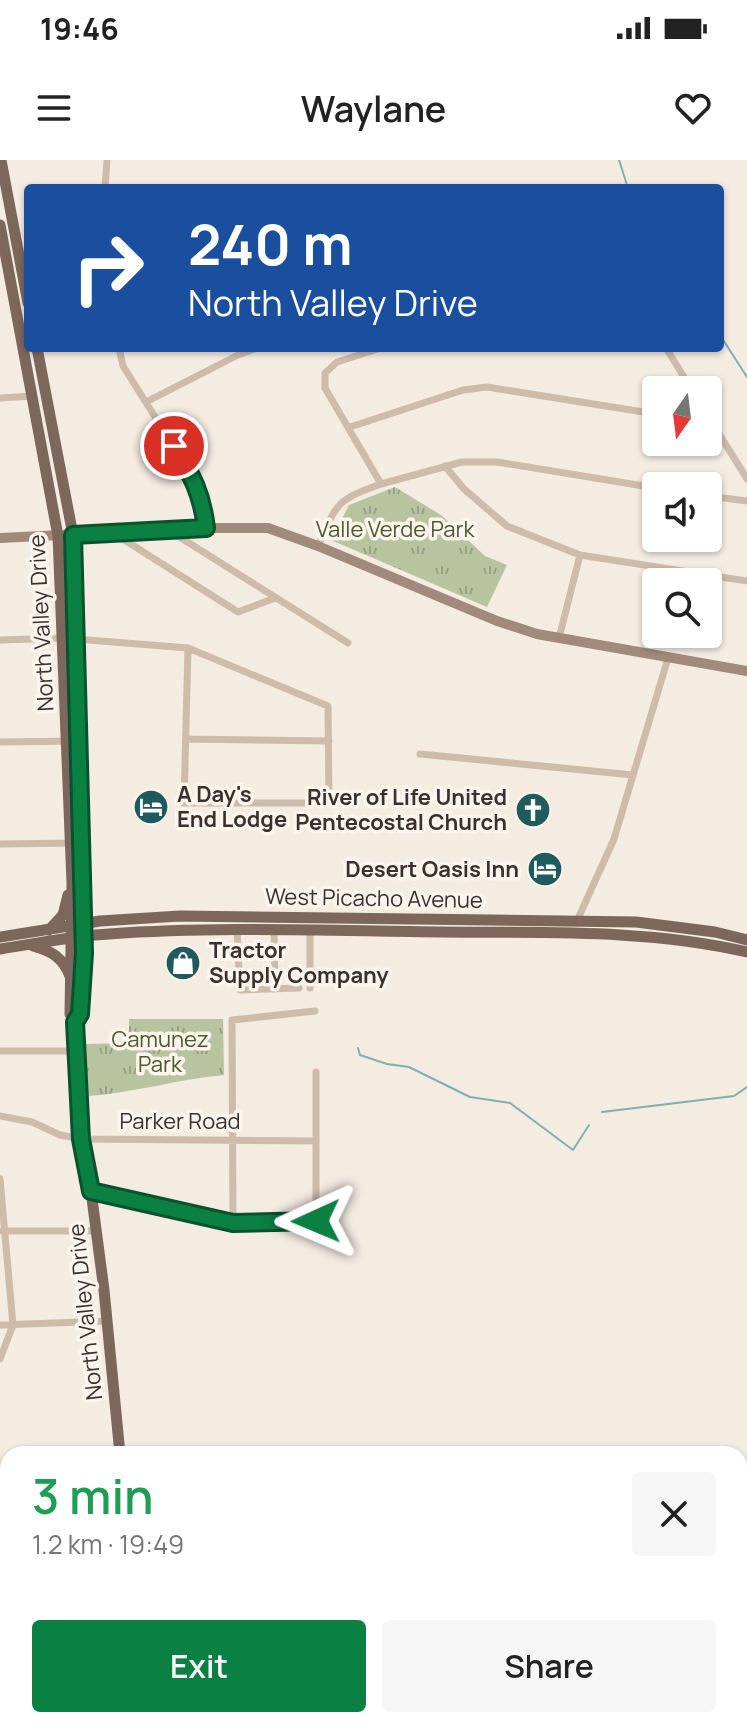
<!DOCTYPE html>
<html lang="en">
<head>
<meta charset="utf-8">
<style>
	body { margin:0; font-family:Manrope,sans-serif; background:#f6f6f6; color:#222; height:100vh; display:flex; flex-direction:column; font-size:30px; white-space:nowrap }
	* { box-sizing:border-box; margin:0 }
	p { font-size:26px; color:#767676 }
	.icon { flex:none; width:44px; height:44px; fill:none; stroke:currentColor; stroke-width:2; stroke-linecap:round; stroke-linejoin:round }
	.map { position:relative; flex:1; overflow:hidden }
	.details { position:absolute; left:0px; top:1286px; width:748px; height:282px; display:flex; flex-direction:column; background:#fff; border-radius:24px 24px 0 0; box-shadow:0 2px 6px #0004 }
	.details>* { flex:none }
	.top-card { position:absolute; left:24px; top:24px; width:700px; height:168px; border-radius:8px; box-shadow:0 2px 6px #0004; background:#1a4fa0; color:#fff; overflow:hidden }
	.needle { width:52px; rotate:194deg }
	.buttons { position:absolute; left:642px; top:216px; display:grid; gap:16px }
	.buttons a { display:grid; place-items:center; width:80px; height:80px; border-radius:8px; background:#fff; box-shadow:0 2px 6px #0004; font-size:40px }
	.pin { position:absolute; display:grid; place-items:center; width:68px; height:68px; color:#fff; margin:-34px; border:4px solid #fff; border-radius:50%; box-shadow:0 2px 8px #0007 }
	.me { position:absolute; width:88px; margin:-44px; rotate:269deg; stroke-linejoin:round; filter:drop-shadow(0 0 6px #0008) }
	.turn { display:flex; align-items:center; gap:28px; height:168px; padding:0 32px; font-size:36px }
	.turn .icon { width:104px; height:104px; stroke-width:2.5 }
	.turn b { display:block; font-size:56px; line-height:68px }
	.round { display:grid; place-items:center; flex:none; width:84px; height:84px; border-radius:8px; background:#f6f6f6 }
	.summary { display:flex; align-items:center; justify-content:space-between; height:136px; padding:0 32px }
	h1 { font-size:48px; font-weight:600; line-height:60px; color:#1e9e55 }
	.cta { display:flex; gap:16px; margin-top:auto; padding:16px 32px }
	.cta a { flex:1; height:92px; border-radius:8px; background:#0b8043; color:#fff; font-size:32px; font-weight:600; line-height:92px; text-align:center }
	.cta a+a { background:#f6f6f6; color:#222 }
	.status { display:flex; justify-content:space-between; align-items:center; height:56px; padding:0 40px; background:#fff; direction:ltr }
	.status svg { height:22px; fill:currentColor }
	header { display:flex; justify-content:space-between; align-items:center; height:104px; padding:0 32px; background:#fff; font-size:36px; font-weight:600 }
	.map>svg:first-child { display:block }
	.park { fill:url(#park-tufts) }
	.garden { fill:#b8c4a0 }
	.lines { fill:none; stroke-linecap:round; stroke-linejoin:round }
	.stream { stroke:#7fb0b2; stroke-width:2 }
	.street { stroke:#cdbbac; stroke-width:7 }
	.secondary { stroke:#a18a7d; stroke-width:10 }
	.primary { stroke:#7d675c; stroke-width:11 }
	.route-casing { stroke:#07532c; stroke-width:20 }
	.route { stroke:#0b8043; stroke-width:14 }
	.labels { text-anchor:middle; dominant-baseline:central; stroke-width:7; stroke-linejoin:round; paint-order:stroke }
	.park-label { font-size:22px; fill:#4a5a2e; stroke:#fbf5ee }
	.street-label { font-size:22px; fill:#3b302b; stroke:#fbf5ee }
	.poi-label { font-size:22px; font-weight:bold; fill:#3b302b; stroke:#fbf5ee; text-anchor:start }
</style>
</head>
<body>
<div class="status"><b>19:46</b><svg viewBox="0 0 49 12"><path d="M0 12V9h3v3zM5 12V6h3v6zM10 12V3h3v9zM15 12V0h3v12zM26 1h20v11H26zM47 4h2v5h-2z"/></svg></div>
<header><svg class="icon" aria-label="menu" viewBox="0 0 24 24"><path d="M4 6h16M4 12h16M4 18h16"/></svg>Waylane<svg class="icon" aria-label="heart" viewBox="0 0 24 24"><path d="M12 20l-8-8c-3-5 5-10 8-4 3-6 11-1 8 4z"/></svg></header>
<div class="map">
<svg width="747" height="1567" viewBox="0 0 747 1567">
	<defs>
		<pattern id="park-tufts" width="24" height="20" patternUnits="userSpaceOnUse" patternTransform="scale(2)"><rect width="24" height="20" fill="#b8c4a0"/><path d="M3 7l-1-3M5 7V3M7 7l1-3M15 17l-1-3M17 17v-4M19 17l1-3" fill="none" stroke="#97a083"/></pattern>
	</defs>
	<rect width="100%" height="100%" fill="#f4ebe1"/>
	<path class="park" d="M 395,327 L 441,355 L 485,396 L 507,405 L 487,447 L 331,380 L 349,345 Z
		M 129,859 L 223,859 L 224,915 C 178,919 134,933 88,936 L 86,884 L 129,883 Z"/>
	<path class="garden" d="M 740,1381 L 747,1382 L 747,1567 L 641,1567 L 642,1560 L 740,1560 Z"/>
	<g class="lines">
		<path class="stream" d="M 619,0 L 628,28
			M 720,175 L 747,217
			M 358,888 L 360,895 L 387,904 L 409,907 L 470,937 L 510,943 L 573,990 L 589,965
			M 602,952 L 734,936 L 747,927"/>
		<path class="street" d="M 105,28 L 107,0
			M 119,188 L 123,206 L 191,314 L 202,341 L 206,368
			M 381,188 L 337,202 L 325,213 L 325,228 L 381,324 L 462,302 L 497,302 L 656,328
			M 666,188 L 692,230
			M 0,238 L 33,236
			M 146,242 L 238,195 L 257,188
			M 708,256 L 747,319
			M 350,267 L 463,230 L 487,227 L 656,254
			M 445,306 L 464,329 L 507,366 L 580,395 L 747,421
			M 708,336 L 747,341
			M 170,371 L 348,483
			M 115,374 L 238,452 L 275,438
			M 318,386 C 337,343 336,340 381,324
			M 559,478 L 580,395
			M 0,480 L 63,478 L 188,488 L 328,546 L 329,643 L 184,643 L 188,488
			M 186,579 L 329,581
			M 0,582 L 79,581
			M 420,594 L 633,615
			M 0,684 L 74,683
			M 576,763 L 614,679 L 668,498
			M 237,770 L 240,830 L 299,828
			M 274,771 L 275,829
			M 310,828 L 310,771
			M 0,891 L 76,891
			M 0,956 L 32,962 L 60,975 L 81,979 L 316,981
			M 0,1019 L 13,1165 L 0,1199
			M 91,1031 L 233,1063 L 316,1061 L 316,912
			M 233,1063 L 232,860 L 315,851
			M 2,1071 L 96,1071
			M 0,1165 L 108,1161
			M 0,1384 L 8,1384
			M 0,1395 L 4,1447
			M 0,1467 L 6,1471 L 8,1490
			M 15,1560 L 16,1567"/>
		<path class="secondary" d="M 0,378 L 206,368 L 268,368 L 318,386 L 497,461 L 537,474 L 747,511
			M 740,1371 L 747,1372"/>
		<path class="primary" d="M 1,0 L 28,143
			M 0,65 L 58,376 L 72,723 L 70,854 L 75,862 L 81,979 L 91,1031 L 104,1130 L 120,1294
			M 37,188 L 73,375 L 84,793 L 80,854 L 75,862
			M 49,770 L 63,755 L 68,735
			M 0,777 L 100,761 L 180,756 L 636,762 L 715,772 L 747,780
			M 33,786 C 52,791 63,798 70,816
			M 0,789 C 36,784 72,776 109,774 C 220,766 332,771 444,772 C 545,773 648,769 747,792
			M 142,1560 L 142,1567"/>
	</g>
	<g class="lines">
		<defs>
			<path id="route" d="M 174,286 C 192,315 202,334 206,368 L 73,375 L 84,793 L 80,854 L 75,862 L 81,979 L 91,1031 L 233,1063 L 316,1061"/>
		</defs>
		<use href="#route" class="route-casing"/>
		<use href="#route" class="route"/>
	</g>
	<defs>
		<symbol id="hotel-disc" viewBox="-11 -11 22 22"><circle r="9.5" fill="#1f5a5e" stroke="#fbf5ee"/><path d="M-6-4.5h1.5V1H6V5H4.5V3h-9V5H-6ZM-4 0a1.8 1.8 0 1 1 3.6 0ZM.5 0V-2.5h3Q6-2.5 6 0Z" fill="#fff"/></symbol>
		<symbol id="church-disc" viewBox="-11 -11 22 22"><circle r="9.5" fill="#1f5a5e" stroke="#fbf5ee"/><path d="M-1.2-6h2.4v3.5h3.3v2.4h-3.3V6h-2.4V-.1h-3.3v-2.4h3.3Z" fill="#fff"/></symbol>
		<symbol id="shop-disc" viewBox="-11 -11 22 22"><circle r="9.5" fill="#1f5a5e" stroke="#fbf5ee"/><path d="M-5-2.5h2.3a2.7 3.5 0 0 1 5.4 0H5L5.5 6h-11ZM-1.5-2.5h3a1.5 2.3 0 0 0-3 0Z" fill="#fff"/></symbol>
	</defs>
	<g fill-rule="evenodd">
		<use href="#hotel-disc" x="131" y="627" width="40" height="40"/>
		<use href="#church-disc" x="513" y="630" width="40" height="40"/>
		<use href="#hotel-disc" x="525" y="689" width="40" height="40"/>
		<use href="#shop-disc" x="163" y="783" width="40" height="40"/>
	</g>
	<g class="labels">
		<g class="park-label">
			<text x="395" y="369">Valle Verde Park</text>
			<text x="160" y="879">Camunez<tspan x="160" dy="25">Park</tspan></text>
		</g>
		<g class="street-label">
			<text transform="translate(41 463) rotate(-93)">North Valley Drive</text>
			<text transform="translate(374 738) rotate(1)">West Picacho Avenue</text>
			<text x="180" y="961">Parker Road</text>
			<text transform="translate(85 1152) rotate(-96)">North Valley Drive</text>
		</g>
		<g class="poi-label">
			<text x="177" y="634">A Day's<tspan x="177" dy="25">End Lodge</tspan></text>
			<text x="507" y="637" text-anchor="end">River of Life United<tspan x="507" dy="25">Pentecostal Church</tspan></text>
			<text x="519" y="709" text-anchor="end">Desert Oasis Inn</text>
			<text x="209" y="790">Tractor<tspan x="209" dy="25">Supply Company</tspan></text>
		</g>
	</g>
</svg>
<div class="buttons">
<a><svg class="needle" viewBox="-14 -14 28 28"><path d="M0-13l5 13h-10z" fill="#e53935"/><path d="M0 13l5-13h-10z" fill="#767676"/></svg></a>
<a><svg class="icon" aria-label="sound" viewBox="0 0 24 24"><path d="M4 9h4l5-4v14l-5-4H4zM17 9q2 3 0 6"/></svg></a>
<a><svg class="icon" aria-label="search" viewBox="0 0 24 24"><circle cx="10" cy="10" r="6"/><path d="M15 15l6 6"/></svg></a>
</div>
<div class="pin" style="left:174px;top:286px;background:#d93025"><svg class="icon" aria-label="arrive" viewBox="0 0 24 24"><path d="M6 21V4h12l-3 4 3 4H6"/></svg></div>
<svg class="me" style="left:316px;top:1061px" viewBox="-20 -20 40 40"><path d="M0-17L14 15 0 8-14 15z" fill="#0b8043" stroke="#fff" stroke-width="4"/></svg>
<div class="top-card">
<div class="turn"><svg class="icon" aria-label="right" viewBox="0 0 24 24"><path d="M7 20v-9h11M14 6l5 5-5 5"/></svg><div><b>240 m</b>North Valley Drive</div></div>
</div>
<section class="details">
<div class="summary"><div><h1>3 min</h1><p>1.2 km · 19:49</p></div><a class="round"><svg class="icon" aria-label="close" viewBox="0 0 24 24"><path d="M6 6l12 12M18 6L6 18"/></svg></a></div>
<div class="cta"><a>Exit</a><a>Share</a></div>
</section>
</div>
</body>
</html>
